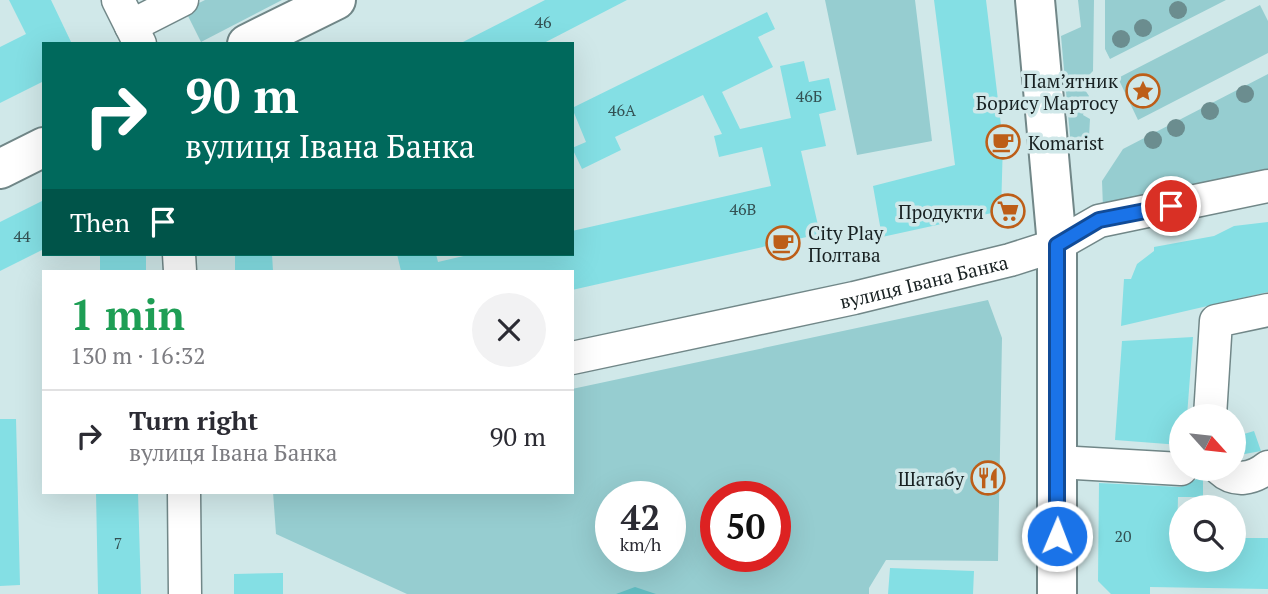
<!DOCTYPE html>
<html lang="en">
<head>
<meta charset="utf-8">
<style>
	body { margin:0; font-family:"PT Serif",serif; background:#f2f2f3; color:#2b2b33; height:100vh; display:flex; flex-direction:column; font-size:26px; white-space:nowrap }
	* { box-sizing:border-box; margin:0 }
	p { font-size:23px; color:#7c7c81 }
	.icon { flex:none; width:38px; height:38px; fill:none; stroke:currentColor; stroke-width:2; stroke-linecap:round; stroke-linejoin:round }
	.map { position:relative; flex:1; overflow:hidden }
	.details { position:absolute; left:42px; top:270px; width:532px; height:224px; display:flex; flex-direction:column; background:#fff; border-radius:0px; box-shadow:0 7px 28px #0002 }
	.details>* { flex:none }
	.banner { position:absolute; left:42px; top:42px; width:532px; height:214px; border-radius:0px; box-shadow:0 7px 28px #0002; background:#00695c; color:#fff; overflow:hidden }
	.needle { width:46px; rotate:117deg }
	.controls { position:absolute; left:1169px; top:404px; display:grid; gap:14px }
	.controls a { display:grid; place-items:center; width:77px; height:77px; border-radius:50%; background:#fff; box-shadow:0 7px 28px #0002; font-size:35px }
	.speed { position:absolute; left:595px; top:481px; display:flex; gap:14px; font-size:35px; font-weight:700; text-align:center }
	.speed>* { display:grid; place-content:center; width:91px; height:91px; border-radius:50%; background:#fff; box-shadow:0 7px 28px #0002; line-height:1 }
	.speed small { font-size:18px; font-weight:400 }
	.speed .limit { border:10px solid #d22; background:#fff; color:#111 }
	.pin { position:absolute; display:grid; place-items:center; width:60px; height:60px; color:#fff; margin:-30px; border:4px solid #fff; border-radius:50%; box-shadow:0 2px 7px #0007 }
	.me { position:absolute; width:77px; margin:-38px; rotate:1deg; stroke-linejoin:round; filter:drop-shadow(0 0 5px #0008) }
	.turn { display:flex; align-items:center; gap:24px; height:147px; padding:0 28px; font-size:32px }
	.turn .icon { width:91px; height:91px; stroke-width:2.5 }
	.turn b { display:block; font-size:49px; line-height:60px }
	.then { display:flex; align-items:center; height:66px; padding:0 28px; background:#0003; gap:14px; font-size:26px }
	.round { display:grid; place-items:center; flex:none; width:74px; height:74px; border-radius:37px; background:#f2f2f3 }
	.summary { display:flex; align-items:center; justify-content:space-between; height:119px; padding:0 28px }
	h1 { font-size:42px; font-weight:600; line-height:52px; color:#1e9e55 }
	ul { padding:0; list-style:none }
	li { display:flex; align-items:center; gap:21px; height:91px; padding:0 28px; border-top:2px solid #e1e1e2 }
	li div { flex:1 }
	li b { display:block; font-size:26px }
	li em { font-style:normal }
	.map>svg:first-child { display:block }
	.green { fill:#96cdd0; fill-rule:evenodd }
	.water { fill:#61bdc2 }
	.building { fill:#84dfe4 }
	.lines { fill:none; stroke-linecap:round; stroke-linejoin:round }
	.minor-casing { stroke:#718788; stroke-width:35 }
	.major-casing { stroke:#718788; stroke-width:42 }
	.minor { stroke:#fff; stroke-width:32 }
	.major { stroke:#fff; stroke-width:38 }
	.tree { fill:#6b8d8f }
	.route-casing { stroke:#114b97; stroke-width:18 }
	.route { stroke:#1a73e8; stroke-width:12 }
	.labels { text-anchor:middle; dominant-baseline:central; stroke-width:7; stroke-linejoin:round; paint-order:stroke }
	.number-label { font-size:16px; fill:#335052 }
	.poi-label { font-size:19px; fill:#182122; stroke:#d0e8e9; text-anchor:end }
	.street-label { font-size:19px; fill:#182122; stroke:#d0e8e9 }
</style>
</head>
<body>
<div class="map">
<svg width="1268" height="594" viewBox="0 0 1268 594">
	<rect width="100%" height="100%" fill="#d0e8e9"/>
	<path class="green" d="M 205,0 L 282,0 L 201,42 L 185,10 Z
		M 825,0 L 915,0 L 932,141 L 857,155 Z
		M 1078,0 L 1094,0 L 1093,71 L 1086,78 L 1085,90 L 1089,96 L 1083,115 L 1090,119 L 1089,137 L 1071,147 L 1061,36 L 1081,27 Z
		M 1105,0 L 1226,0 L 1110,59 L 1105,49 Z
		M 1260,5 L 1268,21 L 1268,53 L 1138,120 L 1118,78 Z
		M 1268,74 L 1268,173 L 1103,208 L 1102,181 L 1123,149 Z
		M 988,300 L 1002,338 L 998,561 L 886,560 L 869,588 L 869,594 L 407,594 L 276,534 L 273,492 L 572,492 L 572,389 ZM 611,497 L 670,497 L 670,556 L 611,556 ZM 716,497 L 775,497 L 775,556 L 716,556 Z"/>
	<path class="water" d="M 635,587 L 656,594 L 616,594 Z"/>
	<path class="building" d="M 9,0 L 51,0 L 72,44 L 44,44 L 44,81 L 0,103 L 0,47 L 26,34 Z
		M 545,0 L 627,0 L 542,44 L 459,44 Z
		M 934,0 L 986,0 L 1003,142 L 1001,211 L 882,237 L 873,186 L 955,165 Z
		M 767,12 L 775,29 L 758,37 L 773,67 L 722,92 L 740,129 L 791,118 L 780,66 L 804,61 L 809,82 L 829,78 L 836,110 L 819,114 L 826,146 L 801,151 L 820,234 L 572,290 L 572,271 L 401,271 L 397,254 L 436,254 L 438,262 L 472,254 L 572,254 L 572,231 L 771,186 L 762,147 L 719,157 L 714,136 L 722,134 L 703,95 L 615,137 L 621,150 L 582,169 L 572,148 L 586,142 L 572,108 Z
		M 44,200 L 44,249 L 0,271 L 0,222 Z
		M 1268,222 L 1268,292 L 1121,326 L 1124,279 L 1131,279 L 1137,264 L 1154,251 L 1154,247 L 1214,236 L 1234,226 Z
		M 100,254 L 146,254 L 146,271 L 100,271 Z
		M 235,254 L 272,254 L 273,271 L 235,271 Z
		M 1193,337 L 1187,416 L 1181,416 L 1180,445 L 1115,440 L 1122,341 Z
		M 0,419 L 16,419 L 20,585 L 0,586 Z
		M 1254,431 L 1261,451 L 1234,456 L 1234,437 Z
		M 1203,476 L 1203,497 L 1178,497 L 1177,541 L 1181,541 L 1181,560 L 1234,560 L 1234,538 L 1268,538 L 1268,589 L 1150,587 L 1150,594 L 1111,594 L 1098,581 L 1099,483 L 1180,487 Z
		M 96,492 L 138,492 L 141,594 L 98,594 Z
		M 890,568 L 974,571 L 973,594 L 888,594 Z
		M 283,573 L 283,594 L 234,594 L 234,574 Z"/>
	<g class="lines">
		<defs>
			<g id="minor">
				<path d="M 118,0 L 140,44"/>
				<path d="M 131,26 L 182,0"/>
				<path d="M 179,254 L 180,271"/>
				<path id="s1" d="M 572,358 L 854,298 L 1010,260 L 1057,245 L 1099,221 L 1268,186"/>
				<path d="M 1210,416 L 1216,321 L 1268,310"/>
				<path d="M 1058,462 L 1181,469"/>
				<path d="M 1220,469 C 1235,483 1253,479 1268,467"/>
				<path d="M 184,492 L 185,594"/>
			</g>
			<path id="major" d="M 1035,0 L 1057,245 L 1057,594
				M 247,44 L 336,0
				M 0,169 L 44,147"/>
		</defs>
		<use href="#minor" class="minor-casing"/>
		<use href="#major" class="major-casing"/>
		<use href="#minor" class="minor"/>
		<use href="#major" class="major"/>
	</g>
	<g class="tree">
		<circle cx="1178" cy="10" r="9"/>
		<circle cx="1143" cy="28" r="9"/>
		<circle cx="1121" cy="39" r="9"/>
		<circle cx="1245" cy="94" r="9"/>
		<circle cx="1210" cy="111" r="9"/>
		<circle cx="1176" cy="128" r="9"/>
		<circle cx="1153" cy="140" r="9"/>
	</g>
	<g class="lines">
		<defs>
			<path id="route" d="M 1057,536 L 1057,245 L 1099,220 L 1171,206"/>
		</defs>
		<use href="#route" class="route-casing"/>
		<use href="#route" class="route"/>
	</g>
	<defs>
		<symbol id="sight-ring" viewBox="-11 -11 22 22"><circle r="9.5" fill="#d0e8e9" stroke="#bd5e18" stroke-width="1.5"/><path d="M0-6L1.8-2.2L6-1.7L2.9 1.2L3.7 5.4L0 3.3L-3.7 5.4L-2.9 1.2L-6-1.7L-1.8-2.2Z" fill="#bd5e18"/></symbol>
		<symbol id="cafe-ring" viewBox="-11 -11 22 22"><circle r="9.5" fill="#d0e8e9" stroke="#bd5e18" stroke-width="1.5"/><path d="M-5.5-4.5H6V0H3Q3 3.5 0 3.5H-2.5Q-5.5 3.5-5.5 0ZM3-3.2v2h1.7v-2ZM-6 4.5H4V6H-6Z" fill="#bd5e18"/></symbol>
		<symbol id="supermarket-ring" viewBox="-11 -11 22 22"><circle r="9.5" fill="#d0e8e9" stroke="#bd5e18" stroke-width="1.5"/><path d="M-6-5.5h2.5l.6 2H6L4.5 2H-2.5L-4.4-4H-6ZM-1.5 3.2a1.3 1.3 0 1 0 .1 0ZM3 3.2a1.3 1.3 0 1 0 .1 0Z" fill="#bd5e18"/></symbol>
		<symbol id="restaurant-ring" viewBox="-11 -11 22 22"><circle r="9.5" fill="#d0e8e9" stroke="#bd5e18" stroke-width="1.5"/><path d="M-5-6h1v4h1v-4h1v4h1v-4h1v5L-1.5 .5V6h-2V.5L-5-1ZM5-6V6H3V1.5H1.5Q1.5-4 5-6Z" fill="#bd5e18"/></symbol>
	</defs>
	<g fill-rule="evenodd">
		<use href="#sight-ring" x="1124" y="72" width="38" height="38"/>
		<use href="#cafe-ring" x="984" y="123" width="38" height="38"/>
		<use href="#supermarket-ring" x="989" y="192" width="38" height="38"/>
		<use href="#cafe-ring" x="764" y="224" width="38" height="38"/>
		<use href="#restaurant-ring" x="969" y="459" width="38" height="38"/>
	</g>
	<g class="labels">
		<g class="number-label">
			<text x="543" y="22">46</text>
			<text x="809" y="96">46Б</text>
			<text x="622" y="110">46А</text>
			<text x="743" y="209">46В</text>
			<text x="22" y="236">44</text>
			<text x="1123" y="536">20</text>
			<text x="118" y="543">7</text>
		</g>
		<g class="poi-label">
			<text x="1118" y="80">Пам’ятник<tspan x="1118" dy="22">Борису Мартосу</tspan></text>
			<text x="1028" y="142" text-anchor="start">Komarist</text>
			<text x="984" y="211">Продукти</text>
			<text x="808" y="232" text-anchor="start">City Play<tspan x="808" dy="22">Полтава</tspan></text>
			<text x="964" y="478">Шатабу</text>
		</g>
		<g class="street-label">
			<text stroke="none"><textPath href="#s1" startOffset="360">вулиця Івана Банка</textPath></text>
		</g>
	</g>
</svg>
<div class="controls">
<a><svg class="needle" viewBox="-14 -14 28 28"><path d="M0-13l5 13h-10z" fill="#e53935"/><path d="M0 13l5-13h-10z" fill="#7c7c81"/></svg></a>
<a><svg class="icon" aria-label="search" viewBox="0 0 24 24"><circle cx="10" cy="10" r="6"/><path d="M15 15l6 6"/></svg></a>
</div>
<div class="speed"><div>42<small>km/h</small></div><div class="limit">50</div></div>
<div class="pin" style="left:1171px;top:206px;background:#d93025"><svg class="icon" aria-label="arrive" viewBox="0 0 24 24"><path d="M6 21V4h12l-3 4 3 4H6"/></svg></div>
<svg class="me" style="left:1057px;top:536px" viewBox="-20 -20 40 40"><circle r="17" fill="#1a73e8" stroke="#fff" stroke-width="3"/><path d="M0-11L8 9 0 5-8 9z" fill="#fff"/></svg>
<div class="banner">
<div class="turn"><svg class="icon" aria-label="right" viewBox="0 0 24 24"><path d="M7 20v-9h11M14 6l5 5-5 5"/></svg><div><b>90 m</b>вулиця Івана Банка</div></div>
<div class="then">Then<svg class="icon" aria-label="arrive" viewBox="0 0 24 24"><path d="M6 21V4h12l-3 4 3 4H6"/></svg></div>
</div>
<section class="details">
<div class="summary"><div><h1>1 min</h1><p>130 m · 16:32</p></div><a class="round"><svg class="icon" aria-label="close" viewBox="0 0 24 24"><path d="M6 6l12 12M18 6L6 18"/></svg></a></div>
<ul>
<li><svg class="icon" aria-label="right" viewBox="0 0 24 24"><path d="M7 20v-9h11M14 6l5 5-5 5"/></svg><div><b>Turn right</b><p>вулиця Івана Банка</p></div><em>90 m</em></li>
</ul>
</section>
</div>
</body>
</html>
